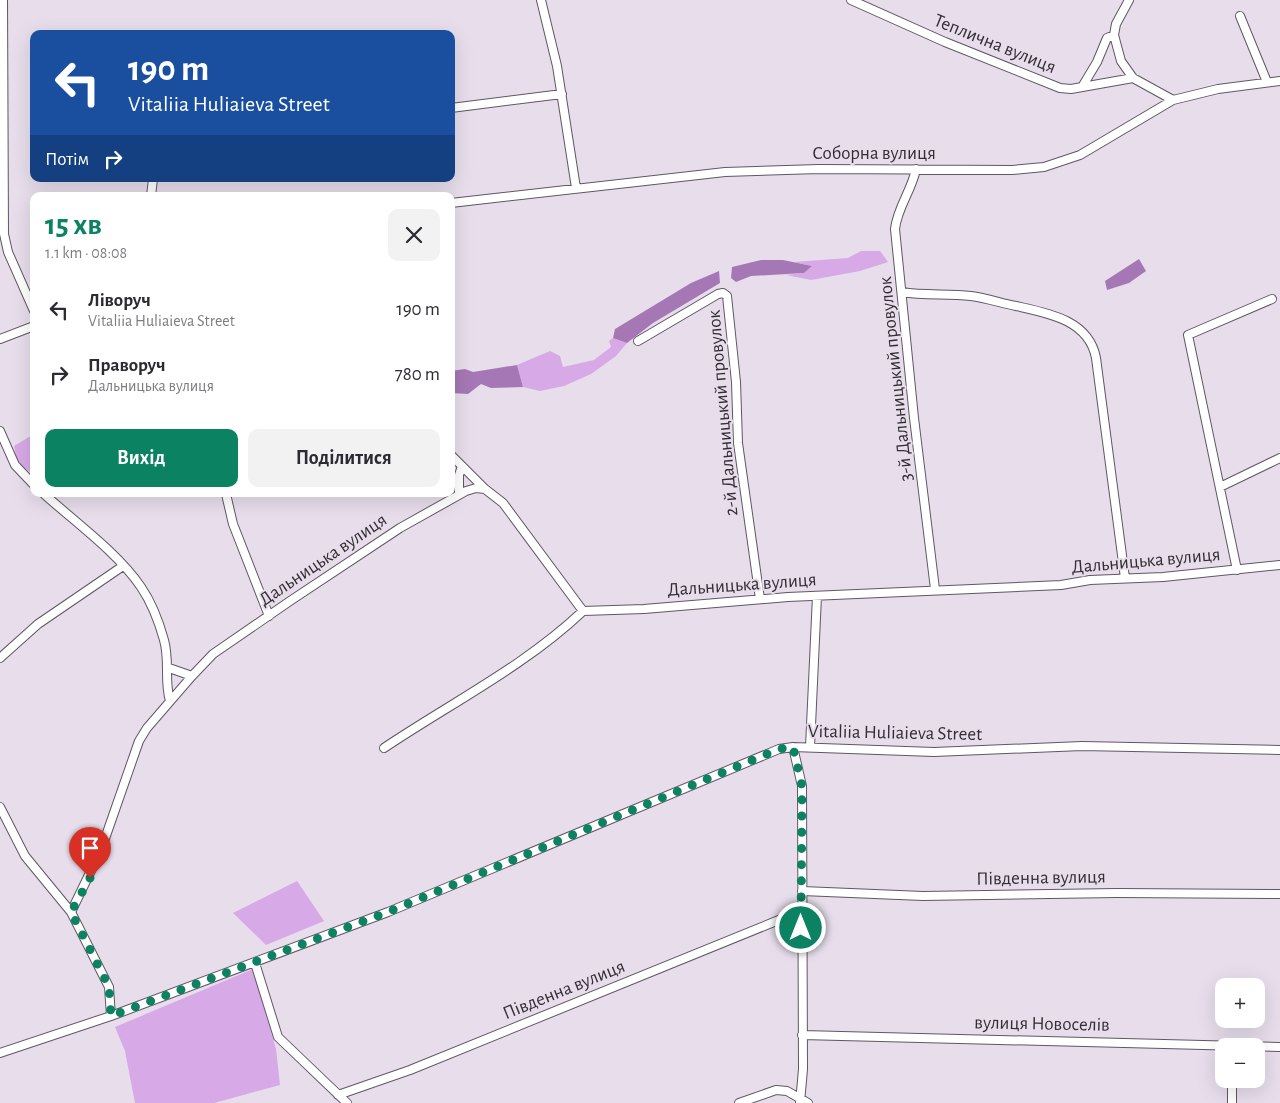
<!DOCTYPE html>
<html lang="uk">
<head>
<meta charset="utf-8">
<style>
	body { margin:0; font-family:"Alegreya Sans",sans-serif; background:#f2f2f3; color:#2b2b33; height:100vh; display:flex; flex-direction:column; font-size:19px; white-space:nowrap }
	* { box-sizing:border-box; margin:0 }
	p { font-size:16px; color:#7c7c81 }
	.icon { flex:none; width:28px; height:28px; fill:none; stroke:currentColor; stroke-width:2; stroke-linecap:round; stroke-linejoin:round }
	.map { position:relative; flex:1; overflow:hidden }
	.drawer { position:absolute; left:30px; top:192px; width:425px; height:305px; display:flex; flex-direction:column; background:#fff; border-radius:10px; box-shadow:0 5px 20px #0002 }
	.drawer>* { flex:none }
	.banner { position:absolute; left:30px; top:30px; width:425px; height:152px; border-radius:10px; box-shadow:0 5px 20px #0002; background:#1a4fa0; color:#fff; overflow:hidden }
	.fabs { position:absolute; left:1215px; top:978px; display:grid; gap:10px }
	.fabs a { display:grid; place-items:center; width:50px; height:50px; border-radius:10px; background:#fff; box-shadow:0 5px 20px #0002; font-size:25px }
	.pin { position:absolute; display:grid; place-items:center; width:42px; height:42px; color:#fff; margin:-51px -21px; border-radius:50% 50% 50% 0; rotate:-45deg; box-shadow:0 0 5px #0007 }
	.pin .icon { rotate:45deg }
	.me { position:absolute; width:55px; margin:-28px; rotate:0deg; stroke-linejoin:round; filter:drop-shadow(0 0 4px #0008) }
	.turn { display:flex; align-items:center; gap:18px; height:105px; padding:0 15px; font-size:22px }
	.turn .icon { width:65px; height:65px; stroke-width:2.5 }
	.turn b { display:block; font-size:35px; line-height:42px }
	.then { display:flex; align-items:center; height:48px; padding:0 15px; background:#0003; gap:10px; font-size:19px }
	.round { display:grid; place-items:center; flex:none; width:52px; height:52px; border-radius:10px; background:#f2f2f3 }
	.headline { display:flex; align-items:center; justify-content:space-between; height:85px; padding:0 15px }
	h1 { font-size:30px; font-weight:600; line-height:38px; color:#0b8261 }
	.cta { display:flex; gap:10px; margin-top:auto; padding:10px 15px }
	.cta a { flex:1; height:58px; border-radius:10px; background:#0b8261; color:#fff; font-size:20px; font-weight:600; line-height:58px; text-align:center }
	.cta a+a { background:#f2f2f3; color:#2b2b33 }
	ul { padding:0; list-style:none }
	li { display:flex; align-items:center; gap:15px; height:65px; padding:0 15px }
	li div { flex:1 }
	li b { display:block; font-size:19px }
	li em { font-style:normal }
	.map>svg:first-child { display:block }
	.green { fill:#d7a9e7 }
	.water { fill:#a578b5 }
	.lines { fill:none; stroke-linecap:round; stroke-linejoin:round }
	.minor-casing { stroke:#605763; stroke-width:10 }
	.minor { stroke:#fff; stroke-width:8 }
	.route { stroke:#0b8261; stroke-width:9; stroke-dasharray:0 16.2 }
	.labels { text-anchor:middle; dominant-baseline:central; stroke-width:4; stroke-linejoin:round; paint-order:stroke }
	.street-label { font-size:19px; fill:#322e33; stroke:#e7ddeb }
</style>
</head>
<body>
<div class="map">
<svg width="1280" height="1103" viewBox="0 0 1280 1103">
	<rect width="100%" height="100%" fill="#e7ddeb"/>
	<path class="green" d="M 861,251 L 880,251 L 888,262 L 860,271 L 811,280 L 786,275 L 804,273 L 812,266 L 794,262 L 848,258 Z
		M 613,338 L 627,343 L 616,356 L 591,374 L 564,386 L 540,391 L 523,387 L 517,365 L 550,351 L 560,356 L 563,367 L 594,360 L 611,347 L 609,341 Z
		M 34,434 L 34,475 L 17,462 L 14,446 Z
		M 297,881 L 324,921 L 266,945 L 233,913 Z
		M 253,969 L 276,1049 L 280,1085 L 214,1103 L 135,1103 L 125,1051 L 115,1027 Z"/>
	<path class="water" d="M 1139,259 L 1146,271 L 1129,283 L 1107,290 L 1105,281 Z
		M 761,260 L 783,260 L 812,266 L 804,273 L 751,276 L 736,282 L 731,278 L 732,267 Z
		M 719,271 L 720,283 L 653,323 L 627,343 L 613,338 L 615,329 L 691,283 Z
		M 517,365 L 523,387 L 491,388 L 481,384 L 468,394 L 451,393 L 451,371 L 465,369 L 473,372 Z"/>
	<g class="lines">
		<defs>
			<path id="minor" d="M 3,0 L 4,234 L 8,252 L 34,311
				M 541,0 L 557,66 L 576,188
				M 851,0 L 945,42 L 1060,88 L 1071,89 L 1133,78
				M 1129,0 L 1116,24 L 1114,35 L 1121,61 L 1133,78 L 1173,100
				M 1240,16 L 1267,82
				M 1082,87 L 1097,62 L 1107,38 L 1114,35
				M 451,108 L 562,94
				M 916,169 C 912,190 897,208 895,229 L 914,418 L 935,589
				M 151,196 L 153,179
				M 451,203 L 725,172 L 819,169 L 1012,170 L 1044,167 L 1080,155 L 1173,100 L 1218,89 L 1280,81
				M 902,292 C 925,296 948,293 971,296 C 986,298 1001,303 1016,306 C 1048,313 1089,320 1096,358 L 1125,578
				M 0,339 L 34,326
				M 638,341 L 718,294 L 723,293 L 727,296 L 736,382 L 738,443 L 760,599
				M 0,431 L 15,465 L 34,485
				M 451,455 L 485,489
				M 1220,487 L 1280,458
				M 44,494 C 75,522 118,553 141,587 C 152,603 159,622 164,640 C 170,661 164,681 170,701
				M 226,494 L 233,524 L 269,616
				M 459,494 L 459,475 L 462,466
				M 1237,570 L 1188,335 L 1272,299
				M 0,658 L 38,624 L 123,566
				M 169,668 L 192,676
				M 793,747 L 802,786 L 803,1069 L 800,1103
				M 810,747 L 817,596
				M 384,748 C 451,703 525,666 583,611
				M 0,807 L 25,856 L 71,912
				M 802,891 L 923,896 L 1117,893 L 1280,894
				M 255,963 L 278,1037 L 347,1103
				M 111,1016 L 388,912 L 779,749 L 793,747 L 934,752 L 1082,746 L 1280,750
				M 802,1035 L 1280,1047
				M 0,1053 L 111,1016 L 109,987 L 71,912 L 101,850 L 139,741 L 147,728 L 192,676 L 213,654 L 290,601 L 400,528 L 466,491 L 476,488 L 485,489 L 503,503 L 583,611 L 644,609 L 788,597 L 1061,585 L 1090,580 L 1163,577 L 1280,565
				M 338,1095 L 410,1070 L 801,911
				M 739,1103 L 776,1090 L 787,1091 L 808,1103
				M 1232,1103 L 1232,1079"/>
		</defs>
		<use href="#minor" class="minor-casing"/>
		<use href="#minor" class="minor"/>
	</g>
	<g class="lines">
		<path class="route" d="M 90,878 L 71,912 L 109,987 L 111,1016 L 388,912 L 779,749 L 793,747 L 802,786 L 801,928"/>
	</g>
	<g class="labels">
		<g class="street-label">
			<text transform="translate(995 44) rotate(22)">Теплична вулиця</text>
			<text x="874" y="153">Соборна вулиця</text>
			<text transform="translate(896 379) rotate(-96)">3-й Дальницький провулок</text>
			<text transform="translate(723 413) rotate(-95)">2-й Дальницький провулок</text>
			<text transform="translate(323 560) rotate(-34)">Дальницька вулиця</text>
			<text transform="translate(1146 561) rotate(-5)">Дальницька вулиця</text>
			<text transform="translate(742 585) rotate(-4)">Дальницька вулиця</text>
			<text transform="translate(895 733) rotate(1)">Vitaliia Huliaieva Street</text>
			<text transform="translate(1041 878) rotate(-1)">Південна вулиця</text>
			<text transform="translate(564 990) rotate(-22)">Південна вулиця</text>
			<text transform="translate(1042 1024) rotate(1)">вулиця Новоселів</text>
		</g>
	</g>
</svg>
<div class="fabs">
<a>+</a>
<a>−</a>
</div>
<div class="pin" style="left:90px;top:878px;background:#d93025"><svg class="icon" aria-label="arrive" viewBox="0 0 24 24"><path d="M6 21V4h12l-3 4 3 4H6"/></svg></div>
<svg class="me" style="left:801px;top:928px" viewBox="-20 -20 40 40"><circle r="17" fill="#0b8261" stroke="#fff" stroke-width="3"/><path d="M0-11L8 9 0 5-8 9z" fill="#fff"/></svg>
<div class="banner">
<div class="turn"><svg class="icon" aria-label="left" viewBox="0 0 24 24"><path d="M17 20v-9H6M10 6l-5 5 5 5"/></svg><div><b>190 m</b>Vitaliia Huliaieva Street</div></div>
<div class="then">Потім<svg class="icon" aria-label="right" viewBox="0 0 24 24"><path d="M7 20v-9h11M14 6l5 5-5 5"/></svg></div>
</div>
<section class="drawer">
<div class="headline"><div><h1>15 хв</h1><p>1.1 km · 08:08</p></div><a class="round"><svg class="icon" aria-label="close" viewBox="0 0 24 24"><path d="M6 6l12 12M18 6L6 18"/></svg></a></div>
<ul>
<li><svg class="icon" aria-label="left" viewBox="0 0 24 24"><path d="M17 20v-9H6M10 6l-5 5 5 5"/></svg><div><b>Ліворуч</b><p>Vitaliia Huliaieva Street</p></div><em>190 m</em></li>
<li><svg class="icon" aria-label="right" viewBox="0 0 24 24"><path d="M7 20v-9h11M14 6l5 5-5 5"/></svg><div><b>Праворуч</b><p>Дальницька вулиця</p></div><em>780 m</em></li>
</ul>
<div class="cta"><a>Вихід</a><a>Поділитися</a></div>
</section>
</div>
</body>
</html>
